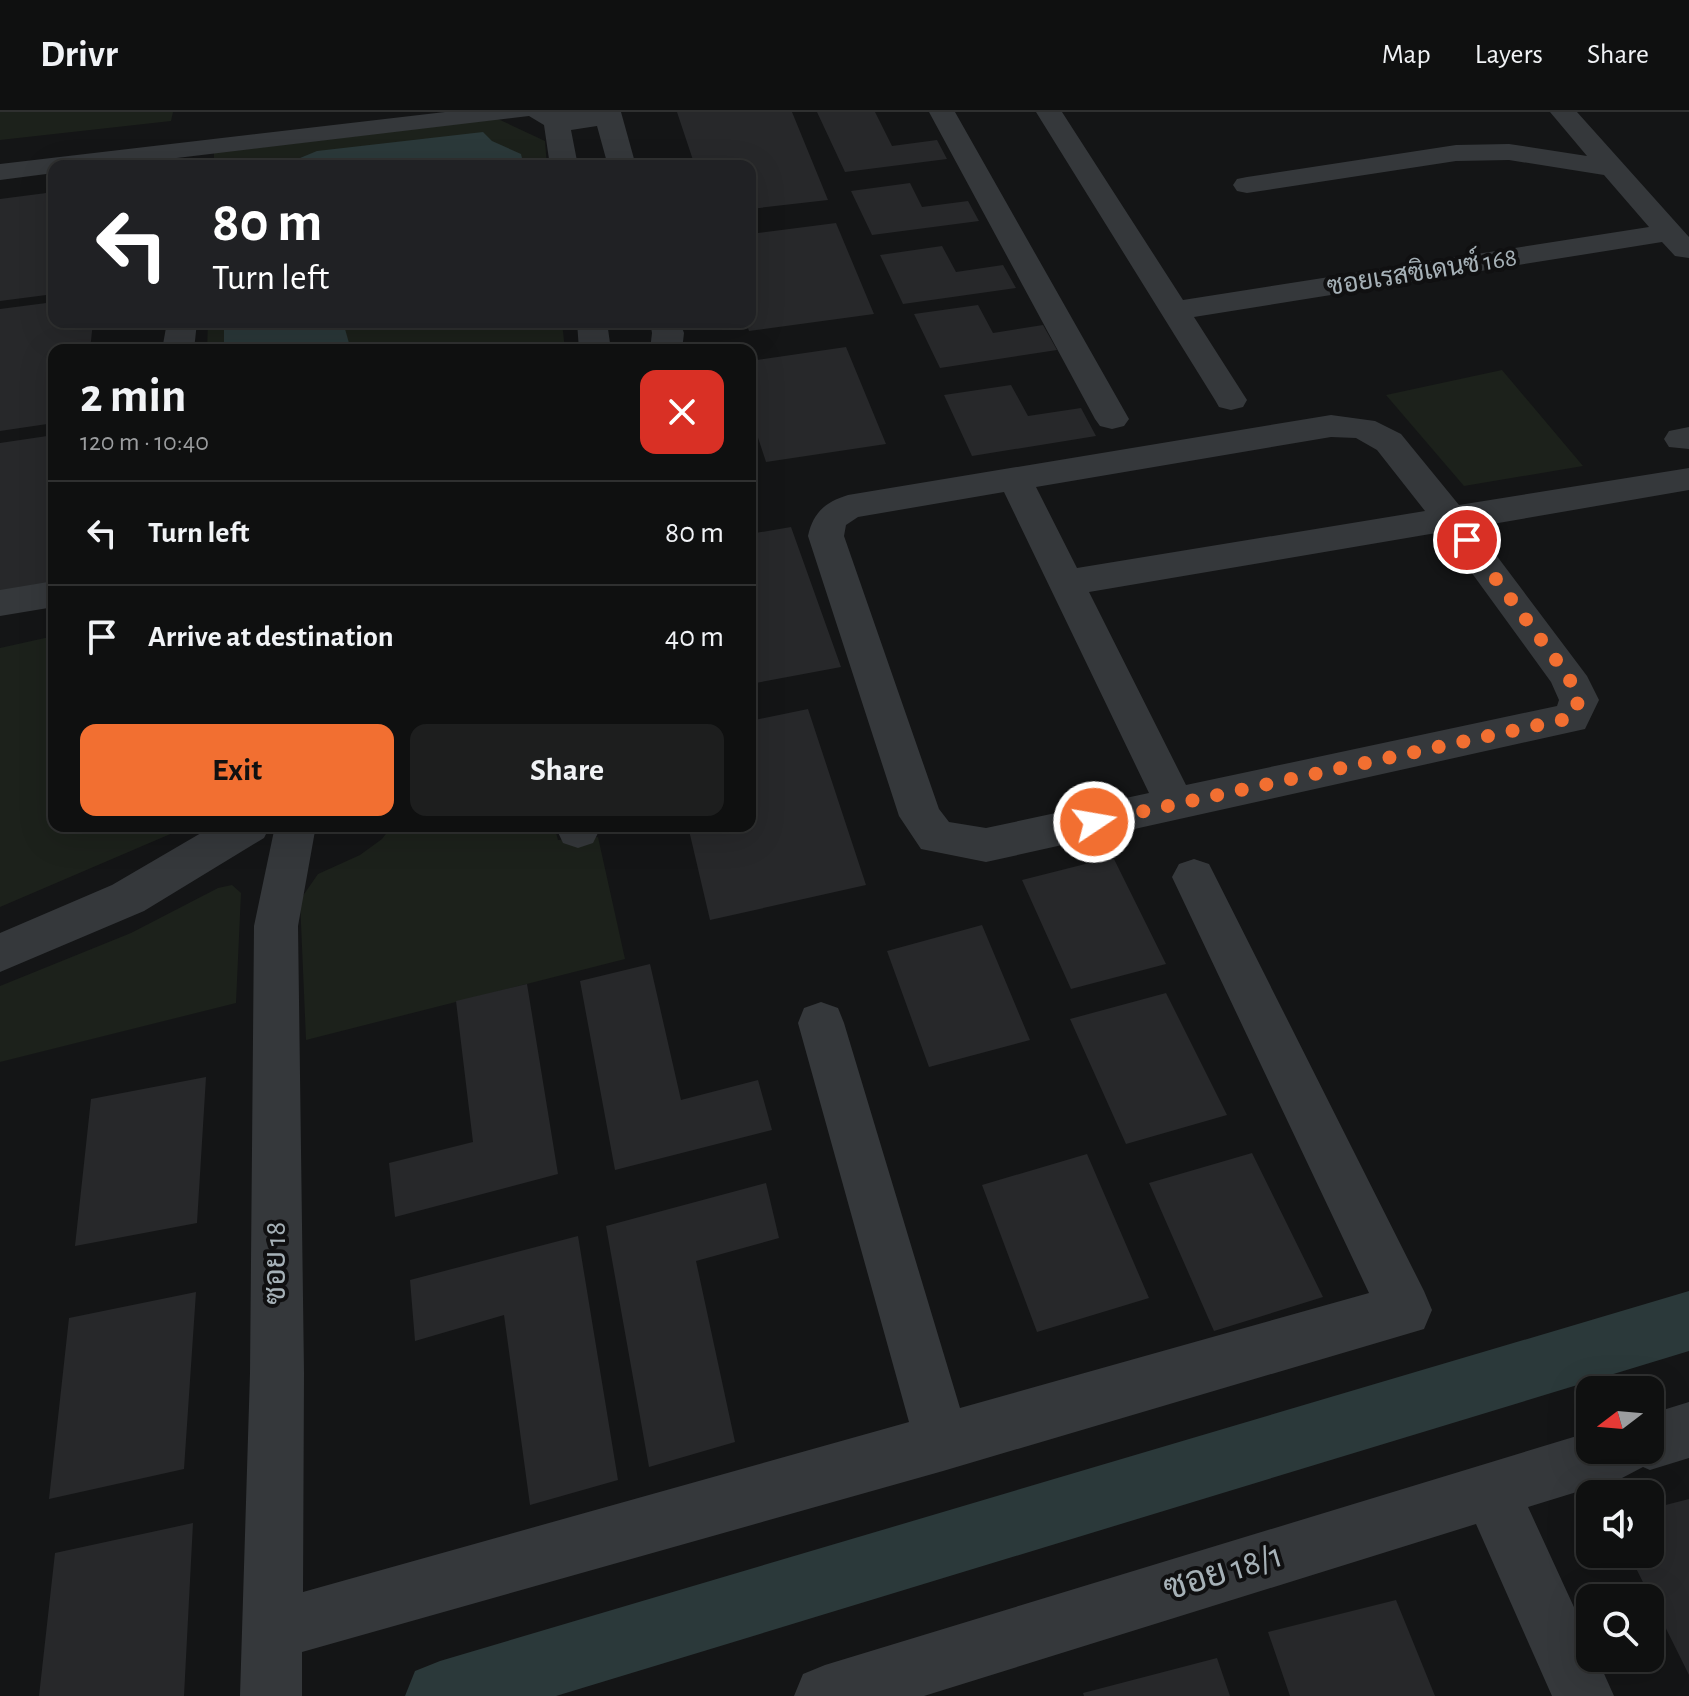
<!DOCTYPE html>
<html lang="en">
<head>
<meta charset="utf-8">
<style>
	body { margin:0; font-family:"Alegreya Sans",Sarabun,sans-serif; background:#1d1e1e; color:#f1f3f6; height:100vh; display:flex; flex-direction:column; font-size:30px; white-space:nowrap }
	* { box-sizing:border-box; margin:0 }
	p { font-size:26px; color:#9b9d9f }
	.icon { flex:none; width:44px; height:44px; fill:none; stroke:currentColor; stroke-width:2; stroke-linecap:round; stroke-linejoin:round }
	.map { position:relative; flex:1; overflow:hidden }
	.side { position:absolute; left:48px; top:232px; width:708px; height:488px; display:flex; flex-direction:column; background:#0f1010; border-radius:16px; box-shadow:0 8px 32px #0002,0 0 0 2px #2f3030 }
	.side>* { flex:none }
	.guide { position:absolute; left:48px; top:48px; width:708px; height:168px; border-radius:16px; box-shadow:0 8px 32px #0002,0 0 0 2px #2f3030; background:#202124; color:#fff; overflow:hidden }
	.needle { width:52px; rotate:254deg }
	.fabs { position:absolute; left:1576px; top:1264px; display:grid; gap:16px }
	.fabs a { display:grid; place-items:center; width:88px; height:88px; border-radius:16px; background:#0f1010; box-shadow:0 8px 32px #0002,0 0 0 2px #2f3030; font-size:40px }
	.pin { position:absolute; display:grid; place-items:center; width:68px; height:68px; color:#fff; margin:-34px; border:4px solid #fff; border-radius:50%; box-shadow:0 2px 8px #0007 }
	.me { position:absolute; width:88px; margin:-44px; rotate:78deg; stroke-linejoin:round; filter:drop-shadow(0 0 6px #0008) }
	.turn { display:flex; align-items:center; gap:28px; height:168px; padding:0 32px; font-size:36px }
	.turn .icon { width:104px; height:104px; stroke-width:2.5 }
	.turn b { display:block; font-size:56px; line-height:68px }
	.round { display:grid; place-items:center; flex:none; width:84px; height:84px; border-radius:16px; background:#1d1e1e }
	.headline { display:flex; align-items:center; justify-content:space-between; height:136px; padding:0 32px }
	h1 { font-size:48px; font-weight:700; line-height:60px }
	.action { display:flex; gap:16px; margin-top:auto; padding:16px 32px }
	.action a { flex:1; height:92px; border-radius:16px; background:#f26f31; color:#111; font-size:32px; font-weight:700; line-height:92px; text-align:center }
	.action a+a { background:#1d1e1e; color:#f1f3f6 }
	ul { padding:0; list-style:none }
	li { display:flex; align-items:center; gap:24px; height:104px; padding:0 32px; border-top:2px solid #2f3030 }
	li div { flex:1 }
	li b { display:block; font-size:30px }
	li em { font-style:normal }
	header { display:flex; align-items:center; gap:48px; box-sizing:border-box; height:112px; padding:0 40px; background:#0f1010; border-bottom:2px solid #2f3030 }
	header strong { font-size:38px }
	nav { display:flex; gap:44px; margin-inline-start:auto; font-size:28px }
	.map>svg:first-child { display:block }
	.green { fill:#1c211b }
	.water { fill:#2b393a }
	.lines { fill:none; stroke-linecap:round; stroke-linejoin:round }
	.canal { fill:#2b393a; fill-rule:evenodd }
	.building { fill:#27282a }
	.minor { fill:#35383b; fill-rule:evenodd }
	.route { stroke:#f26f31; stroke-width:14; stroke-dasharray:0 25.2 }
	.labels { text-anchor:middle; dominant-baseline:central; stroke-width:8; stroke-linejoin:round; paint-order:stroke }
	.far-street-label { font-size:26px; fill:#a6b1b7; stroke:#101011 }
	.street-label { font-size:30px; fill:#a6b1b7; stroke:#101011 }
	.near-street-label { font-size:36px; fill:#a6b1b7; stroke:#101011 }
</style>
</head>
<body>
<header>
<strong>Drivr</strong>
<nav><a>Map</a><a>Layers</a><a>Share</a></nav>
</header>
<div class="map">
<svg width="1689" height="1584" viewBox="0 0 1689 1584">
	<rect width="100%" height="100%" fill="#141516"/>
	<path class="green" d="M 0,0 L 173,0 L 171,9 L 0,28 Z
		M 498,7 L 545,29 L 547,54 L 214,54 L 214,41 Z
		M 208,210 L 562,210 L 565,238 L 207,238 Z
		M 1502,258 L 1583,354 L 1464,374 L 1386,283 Z
		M 54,524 L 54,714 L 189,714 L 0,795 L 0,536 Z
		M 392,714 L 554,714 L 558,728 L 598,725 L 625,847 L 306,928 L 300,788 L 318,762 L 360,743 L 382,727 Z
		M 232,773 L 241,781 L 236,891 L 0,950 L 0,874 L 131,821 L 218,776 Z"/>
	<path class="water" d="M 483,20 L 492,29 L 521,42 L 524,54 L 292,54 L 300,46 L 317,39 Z
		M 224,210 L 343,210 L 351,238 L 224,238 Z"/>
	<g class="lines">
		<path class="canal" d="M 1689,1179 L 1689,1239 L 556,1584 L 405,1584 L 415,1559 L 440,1549 Z"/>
	</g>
	<path class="building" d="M 677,0 L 792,0 L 828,88 L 750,97 L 750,54 L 695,54 Z
		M 817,0 L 875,0 L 892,34 L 937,28 L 947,47 L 845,60 Z
		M 910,71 L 922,95 L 968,89 L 979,109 L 872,123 L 851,79 Z
		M 54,80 L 54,182 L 0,189 L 0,87 Z
		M 836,111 L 874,202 L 749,219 L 746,210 L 750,210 L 750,122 Z
		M 942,134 L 956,160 L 1003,153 L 1016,176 L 903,192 L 880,143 Z
		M 54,190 L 54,210 L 93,210 L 90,238 L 54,238 L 54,311 L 0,319 L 0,197 Z
		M 978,193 L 993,221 L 1043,213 L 1057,238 L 940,256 L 914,202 Z
		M 846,235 L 886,332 L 766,350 L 750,301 L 750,249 Z
		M 1011,273 L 1028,304 L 1081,296 L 1096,324 L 972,344 L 944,283 Z
		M 54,323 L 54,471 L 0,480 L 0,331 Z
		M 791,415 L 841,555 L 750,572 L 750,422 Z
		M 808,597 L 866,773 L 710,808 L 688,714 L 750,714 L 750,609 Z
		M 1113,745 L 1166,852 L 1071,877 L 1022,768 Z
		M 982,813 L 1030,928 L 929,955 L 887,839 Z
		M 650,852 L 681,988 L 758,968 L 772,1018 L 615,1058 L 580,869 Z
		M 527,872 L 558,1062 L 395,1105 L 389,1051 L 473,1030 L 456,889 Z
		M 1166,881 L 1227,1003 L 1126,1032 L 1070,907 Z
		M 206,965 L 197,1111 L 75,1134 L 91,987 Z
		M 1252,1041 L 1323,1185 L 1214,1219 L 1149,1071 Z
		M 1087,1042 L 1149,1186 L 1037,1220 L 982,1073 Z
		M 766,1071 L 779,1126 L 696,1149 L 735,1330 L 649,1355 L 606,1114 Z
		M 578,1124 L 618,1368 L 530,1393 L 504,1203 L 415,1229 L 410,1168 Z
		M 196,1180 L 184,1357 L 49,1387 L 69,1206 Z
		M 1689,1387 L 1689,1563 L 1629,1442 L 1650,1442 L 1650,1397 Z
		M 193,1411 L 184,1584 L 39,1584 L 55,1441 Z
		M 1396,1488 L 1435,1584 L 1290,1584 L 1268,1520 Z
		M 1217,1546 L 1230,1584 L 1084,1584 L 1083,1581 Z"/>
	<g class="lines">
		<path class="minor" d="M 445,0 L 621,0 L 636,54 L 608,54 L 597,14 L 571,18 L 578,54 L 550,54 L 544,13 L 529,4 L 110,54 L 54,54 L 54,61 L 0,68 L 0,52 Z
			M 929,0 L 955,0 L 1129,307 L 1124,314 L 1112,317 L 1100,314 L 1095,307 Z
			M 1036,0 L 1062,0 L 1183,188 L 1649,115 L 1604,63 L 1509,48 L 1456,49 L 1247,81 L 1237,79 L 1233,73 L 1237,67 L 1247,65 L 1456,33 L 1509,32 L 1587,44 L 1550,0 L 1577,0 L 1689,125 L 1689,146 L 1675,144 L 1662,130 L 1194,205 L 1247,288 L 1243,295 L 1231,298 L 1219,295 L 1215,288 Z
			M 167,210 L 197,210 L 194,238 L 162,238 Z
			M 577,210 L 607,210 L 611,238 L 579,238 Z
			M 650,210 L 680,210 L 684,221 L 682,238 L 650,238 L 652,221 Z
			M 1331,303 L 1375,309 L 1401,322 L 1459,393 L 1689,356 L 1689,378 L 1475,415 L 1587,564 L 1599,588 L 1585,617 L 986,750 L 921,737 L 899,704 L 808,424 C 813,401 825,390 848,383 ZM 1331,325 L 1356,326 L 1377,338 L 1425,399 L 1077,456 L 1036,375 ZM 1004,380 L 1149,681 L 986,716 L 949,710 L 939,697 L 844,424 L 846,413 L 858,405 ZM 1442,420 L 1551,570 L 1559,588 L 1557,594 L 1186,673 L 1089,480 Z
			M 1689,315 L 1689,337 L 1669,335 L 1664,327 L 1669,319 Z
			M 54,469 L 54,495 L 0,504 L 0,478 Z
			M 213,714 L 270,714 L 264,726 L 144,799 L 0,860 L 0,821 L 112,773 Z
			M 275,714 L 313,714 L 315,719 L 298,814 L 304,1261 L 303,1480 L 909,1310 L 798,911 L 804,896 L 821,890 L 838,896 L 844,911 L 960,1296 L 1369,1181 L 1172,765 L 1179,752 L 1194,747 L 1209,752 L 1424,1179 L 1432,1198 L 1424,1217 L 943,1359 L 302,1540 L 302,1584 L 240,1584 L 250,1261 L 254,814 Z
			M 555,714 L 597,714 L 599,719 L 593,731 L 578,736 L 563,731 Z
			M 1689,1290 L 1689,1346 L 1650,1358 L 1643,1355 L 1622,1366 L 1528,1395 L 1590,1530 L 1590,1546 L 1597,1546 L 1614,1584 L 1552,1584 L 1476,1412 L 924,1584 L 794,1584 L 803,1562 L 825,1553 L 1590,1320 L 1590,1338 L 1650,1338 L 1650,1302 Z"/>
	</g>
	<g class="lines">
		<path class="route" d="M 1094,710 L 1571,606 L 1579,588 L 1568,564 L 1467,428"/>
	</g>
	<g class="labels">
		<g class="far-street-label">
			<text transform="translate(1422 160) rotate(-9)">ซอยเรสซิเดนซ์ 168</text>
		</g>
		<g class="street-label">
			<text transform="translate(276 1151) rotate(-90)">ซอย 18</text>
		</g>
		<g class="near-street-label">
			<text transform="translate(1223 1460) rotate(-17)">ซอย 18/1</text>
		</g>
	</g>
</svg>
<div class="fabs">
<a><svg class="needle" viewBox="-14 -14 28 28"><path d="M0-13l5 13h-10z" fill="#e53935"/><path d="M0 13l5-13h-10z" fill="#9b9d9f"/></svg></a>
<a><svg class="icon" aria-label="sound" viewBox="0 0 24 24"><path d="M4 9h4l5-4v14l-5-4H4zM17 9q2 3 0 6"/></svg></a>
<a><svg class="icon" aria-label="search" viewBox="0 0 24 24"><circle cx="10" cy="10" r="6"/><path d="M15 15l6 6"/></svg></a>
</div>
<div class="pin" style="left:1467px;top:428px;background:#d93025"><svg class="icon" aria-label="arrive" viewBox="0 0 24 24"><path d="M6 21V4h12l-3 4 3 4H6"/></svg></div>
<svg class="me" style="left:1094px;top:710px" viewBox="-20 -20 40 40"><circle r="17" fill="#f26f31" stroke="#fff" stroke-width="3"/><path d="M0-11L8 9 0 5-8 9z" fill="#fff"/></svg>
<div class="guide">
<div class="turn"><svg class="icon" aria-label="left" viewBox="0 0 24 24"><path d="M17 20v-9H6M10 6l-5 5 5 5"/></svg><div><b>80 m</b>Turn left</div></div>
</div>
<section class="side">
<div class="headline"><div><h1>2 min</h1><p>120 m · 10:40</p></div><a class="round" style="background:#d93025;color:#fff"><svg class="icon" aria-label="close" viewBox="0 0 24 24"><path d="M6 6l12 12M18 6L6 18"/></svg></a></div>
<ul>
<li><svg class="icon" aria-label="left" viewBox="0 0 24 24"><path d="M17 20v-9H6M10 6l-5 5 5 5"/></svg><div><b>Turn left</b></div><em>80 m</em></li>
<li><svg class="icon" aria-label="arrive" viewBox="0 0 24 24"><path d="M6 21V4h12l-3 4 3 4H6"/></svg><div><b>Arrive at destination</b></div><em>40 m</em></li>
</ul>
<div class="action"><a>Exit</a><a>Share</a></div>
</section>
</div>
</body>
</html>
